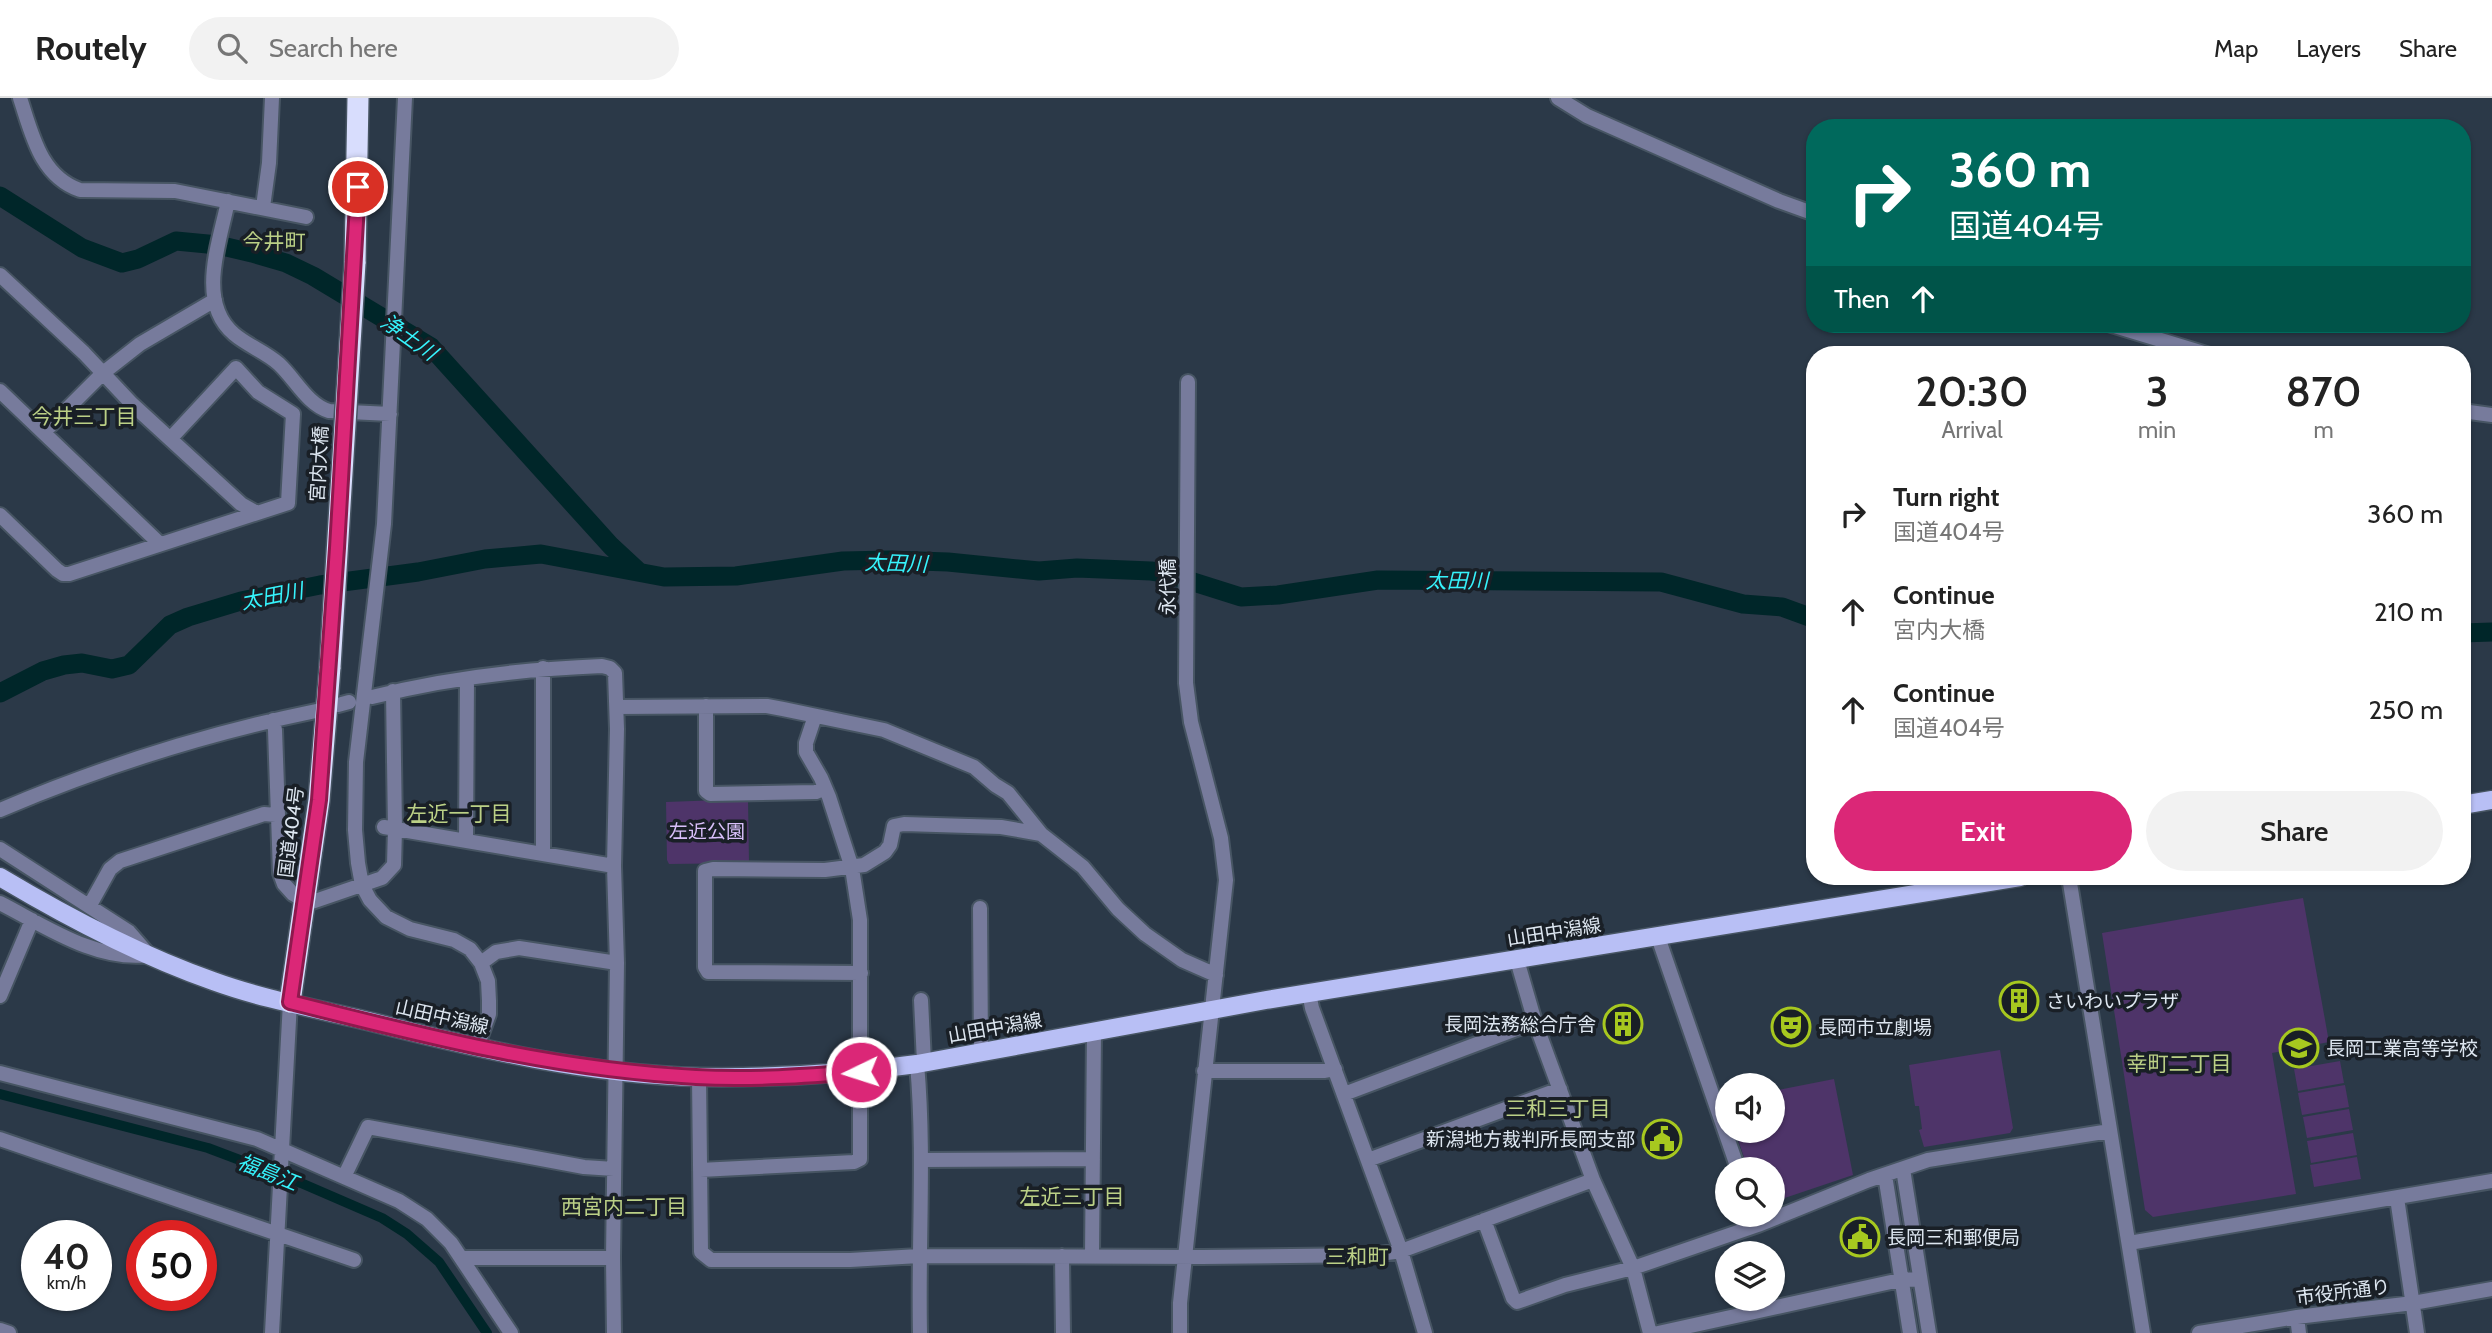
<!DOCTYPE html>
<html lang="en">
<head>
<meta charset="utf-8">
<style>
	body { margin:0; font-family:Cabin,"Noto Sans JP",sans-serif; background:#f2f2f2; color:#222; height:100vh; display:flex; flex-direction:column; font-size:26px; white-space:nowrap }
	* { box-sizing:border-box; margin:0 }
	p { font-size:23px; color:#767676 }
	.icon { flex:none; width:38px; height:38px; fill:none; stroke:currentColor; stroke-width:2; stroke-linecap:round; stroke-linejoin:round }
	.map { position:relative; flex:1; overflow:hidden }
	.panel { position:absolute; left:1806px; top:248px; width:665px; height:539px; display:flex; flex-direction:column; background:#fff; border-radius:28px; box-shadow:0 2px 5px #0004 }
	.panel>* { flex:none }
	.banner { position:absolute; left:1806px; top:21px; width:665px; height:214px; border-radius:28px; box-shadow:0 2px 5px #0004; background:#00695c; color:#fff; overflow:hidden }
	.controls { position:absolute; left:1715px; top:975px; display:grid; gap:14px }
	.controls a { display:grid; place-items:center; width:70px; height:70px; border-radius:50%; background:#fff; box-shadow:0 2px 5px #0004; font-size:35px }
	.speed { position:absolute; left:21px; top:1122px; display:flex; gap:14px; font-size:35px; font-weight:700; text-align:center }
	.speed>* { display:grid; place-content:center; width:91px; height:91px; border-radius:50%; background:#fff; box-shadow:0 2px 5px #0004; line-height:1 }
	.speed small { font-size:18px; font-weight:400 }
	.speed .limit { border:10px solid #d22; background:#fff; color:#111 }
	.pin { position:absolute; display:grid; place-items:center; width:60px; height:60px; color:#fff; margin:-30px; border:4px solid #fff; border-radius:50%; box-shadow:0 2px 7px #0007 }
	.me { position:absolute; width:77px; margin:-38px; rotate:266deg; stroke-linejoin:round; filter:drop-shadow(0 0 5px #0008) }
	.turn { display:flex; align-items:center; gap:24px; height:147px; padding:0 28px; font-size:32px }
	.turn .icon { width:91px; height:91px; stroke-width:2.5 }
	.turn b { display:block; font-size:49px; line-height:60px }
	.then { display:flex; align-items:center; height:66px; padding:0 28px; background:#0003; gap:14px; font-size:26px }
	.eta { display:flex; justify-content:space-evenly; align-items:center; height:119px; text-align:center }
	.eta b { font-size:42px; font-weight:600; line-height:49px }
	.primary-button { display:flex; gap:14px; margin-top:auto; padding:14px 28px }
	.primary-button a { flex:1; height:80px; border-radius:42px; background:#db2777; color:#fff; font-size:28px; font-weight:600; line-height:80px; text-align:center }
	.primary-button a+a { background:#f2f2f2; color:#222 }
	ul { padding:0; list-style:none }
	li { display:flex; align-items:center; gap:21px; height:98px; padding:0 28px }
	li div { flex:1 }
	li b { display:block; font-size:26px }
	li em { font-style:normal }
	header { display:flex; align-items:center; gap:42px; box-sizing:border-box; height:98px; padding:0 35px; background:#fff; border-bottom:2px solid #e0e0e0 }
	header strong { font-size:33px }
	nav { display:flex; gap:38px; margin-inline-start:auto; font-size:24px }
	.search { width:490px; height:63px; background:#f2f2f2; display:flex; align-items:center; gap:18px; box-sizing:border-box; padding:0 24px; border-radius:38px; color:#767676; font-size:26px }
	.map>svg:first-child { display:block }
	.green { fill:#4e3469 }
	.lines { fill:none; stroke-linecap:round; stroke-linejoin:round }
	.canal { stroke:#002629; stroke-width:10 }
	.river { stroke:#002629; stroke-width:19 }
	.minor-casing { stroke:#475563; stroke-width:18 }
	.major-casing { stroke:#475563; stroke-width:21 }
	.highway-casing { stroke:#475563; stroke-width:24 }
	.minor { stroke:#777b9c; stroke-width:14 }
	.major { stroke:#b8bff5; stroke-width:18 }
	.highway { stroke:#d8ddfd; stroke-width:21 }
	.highway-bridge-casing { stroke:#475563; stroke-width:24; stroke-linecap:butt }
	.highway-bridge { stroke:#d8ddfd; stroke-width:21 }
	.route-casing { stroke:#8e194d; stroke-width:18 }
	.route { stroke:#db2777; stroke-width:12 }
	.labels { text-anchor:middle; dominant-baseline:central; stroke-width:7; stroke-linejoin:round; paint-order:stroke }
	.street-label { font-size:19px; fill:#dde6f0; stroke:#191f26 }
	.park-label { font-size:19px; fill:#d8bff9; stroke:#191f26 }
	.poi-label { font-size:19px; fill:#dde6f0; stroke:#191f26; text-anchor:start }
	.neighbourhood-label { font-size:21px; fill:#bbd086; stroke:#191f26 }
	.water-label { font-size:21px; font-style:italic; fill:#36f3fc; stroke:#191f26 }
</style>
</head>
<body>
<header>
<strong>Routely</strong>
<div class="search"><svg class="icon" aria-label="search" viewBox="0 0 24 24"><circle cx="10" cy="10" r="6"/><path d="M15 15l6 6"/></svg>Search here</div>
<nav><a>Map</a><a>Layers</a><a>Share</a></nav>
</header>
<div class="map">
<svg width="2492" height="1235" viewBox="0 0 2492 1235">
	<rect width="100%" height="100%" fill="#2b3948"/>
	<path class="green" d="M 748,701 L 749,765 L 669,766 L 667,762 L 666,704 Z
		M 2303,800 L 2329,944 L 2272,955 L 2296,1096 L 2153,1119 L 2145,1112 L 2102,835 Z
		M 2000,952 L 2013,1030 L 2010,1035 L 1924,1049 L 1919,1032 L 1922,1031 L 1919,1008 L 1915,1008 L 1909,967 Z
		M 2340,963 L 2344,985 L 2298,993 L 2294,971 Z
		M 1834,981 L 1853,1077 L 1773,1104 L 1773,1071 L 1748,1071 L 1735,1033 L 1773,1032 L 1773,993 Z
		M 2345,987 L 2349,1009 L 2302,1017 L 2298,995 Z
		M 2349,1011 L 2353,1032 L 2307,1040 L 2303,1019 Z
		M 2353,1035 L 2357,1057 L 2311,1065 L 2307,1043 Z
		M 2357,1059 L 2361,1081 L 2314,1089 L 2310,1067 Z"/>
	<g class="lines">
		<path class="canal" d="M 0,996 L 208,1050 L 301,1085 L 382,1120 L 407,1136 L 439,1164 L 487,1235"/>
		<path class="river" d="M 0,98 L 82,150 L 122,165 L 138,161 L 176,143 L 218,147 L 252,155 L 286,165 L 313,178 L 431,249 L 611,448 L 638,473
			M 2462,535 L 2492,534
			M 0,595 L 43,573 L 64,567 L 82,565 L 112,571 L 129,567 L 170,527 L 188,519 L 241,503 L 320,487 L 418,474 L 485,461 L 541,456 L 664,479 L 736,478 L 843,463 L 889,462 L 948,464 L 1039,473 L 1077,470 L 1151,473 L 1165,475 L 1241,499 L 1278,497 L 1378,482 L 1661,484 L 1743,506 L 1782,509 L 1815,521"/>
		<defs>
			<path id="minor" d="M 20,0 C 32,36 40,78 80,92 L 175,93 L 306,119
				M 405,0 L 384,426 L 356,664 L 355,732 L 358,765 L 362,787 L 370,802 L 386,819 L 410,831 L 454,842 L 470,851 L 481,865 L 488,883 L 489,903 L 489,916 L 477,949
				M 1558,0 L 1587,18 L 1779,103 L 1815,116
				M 228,103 C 220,143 196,204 234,236 C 248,248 266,254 279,266 C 296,282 307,306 329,313 L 390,316
				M 263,109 L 269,65 L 272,0
				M 0,177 L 84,255 L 132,306 L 241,406 L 255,414
				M 2108,226 L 2210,257
				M 0,293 L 160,446
				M 2462,313 L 2492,317
				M 44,334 L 103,275 L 140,246 L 215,202
				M 0,417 L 57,472 L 63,476 L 69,476 L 288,405 L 293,316 L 258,294 L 236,270 L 171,340
				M 372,599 C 447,580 524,571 602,568 L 610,570 L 615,575 L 617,631 L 614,768 L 617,865 L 613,1160 L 614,1235
				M 338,607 L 349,604
				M 706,608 L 706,693 L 710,696 L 816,694 L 825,690
				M 617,609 L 767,608 L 783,611 L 884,632 L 974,669 L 995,687 L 1008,695 L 1041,736 L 1083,769 L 1118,811 L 1145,836 L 1182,862 L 1216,877
				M 273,622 L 275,632 L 280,775 L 284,786 L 293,796 L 305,803 L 312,804 L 382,780 L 394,767 L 395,731 L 393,593
				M 0,712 C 101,669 209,635 316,613
				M 384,729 L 614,768
				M 466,741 L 467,581
				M 0,751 L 129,834 L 149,857 C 97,864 45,828 0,805
				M 543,755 L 543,570
				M 2069,779 L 2143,1235
				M 90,807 L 110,771 L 120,763 L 264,716 L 276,717
				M 980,810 L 981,954
				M 1658,839 L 1738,1071
				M 1517,862 L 1535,924 L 1593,1082 L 1633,1170 L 1650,1235
				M 481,865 L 496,854 L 519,850 L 617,865
				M 861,875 L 708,874 L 705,869 L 705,773 L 713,771 L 825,772 L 864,767 L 885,754 L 890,747 L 894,728 L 904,726 L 1001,729 L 1041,736
				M 1309,895 L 1312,910 L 1401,1153 L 1425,1235
				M 0,898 L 32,822
				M 921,902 L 924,964
				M 917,966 C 925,1055 918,1145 920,1235
				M 1204,973 L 1325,973 L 1335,971
				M 0,975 L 257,1041 L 399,1103 L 427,1121 L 451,1145 L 511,1235
				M 699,979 L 701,1154 L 711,1162 L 850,1162 L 919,1158 L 1202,1159 L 1373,1157 L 1401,1153 L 1593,1082
				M 1344,996 L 1535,924
				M 0,1041 L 354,1162
				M 921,1062 L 1093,1061
				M 1368,1062 L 1560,991
				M 1903,1071 L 1929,1235
				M 700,1072 L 854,1064 L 860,1061 L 860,822 L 852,770 L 829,699 L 821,680 L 806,654 L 806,645 L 815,618
				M 1885,1077 L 1910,1235
				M 344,1079 L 368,1029 L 584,1069 L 614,1071
				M 2397,1100 L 2417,1235
				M 1484,1122 L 1513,1200 L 1517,1204 L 1565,1187 L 1633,1170 L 1758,1127 L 1869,1082 L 1928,1062 L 2110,1033
				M 2129,1145 L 2492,1083
				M 1062,1158 L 1063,1235
				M 1092,1158 L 1094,933
				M 462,1160 L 613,1160
				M 2297,1219 L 2299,1235
				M 0,1232 L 9,1235
				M 272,1235 L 290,904
				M 1180,1235 L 1180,1205 L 1226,782 L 1221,740 L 1191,624 L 1186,585 L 1188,284
				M 1658,1235 L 1900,1182 L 1919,1181
				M 2199,1235 L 2297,1219 L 2413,1205 L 2492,1191"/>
			<path id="major" d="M 2462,707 L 2492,702
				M 0,779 C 67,819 139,857 213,883 C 265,902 319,911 372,924 C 479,951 590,977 700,979 C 773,980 845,976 917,966 L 1266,902 L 2020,779"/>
			<path id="highway" d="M 355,165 L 358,0
				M 290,904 L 319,702 L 330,569"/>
		</defs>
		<use href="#minor" class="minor-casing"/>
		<use href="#major" class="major-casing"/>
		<use href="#highway" class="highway-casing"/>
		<use href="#minor" class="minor"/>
		<use href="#major" class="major"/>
		<use href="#highway" class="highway"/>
		<defs>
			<path id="highway-bridge" d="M 330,569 L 355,165"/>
		</defs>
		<use href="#highway-bridge" class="highway-bridge-casing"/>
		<use href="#highway-bridge" class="highway-bridge"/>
	</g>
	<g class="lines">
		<defs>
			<path id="route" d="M 358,89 L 337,450 L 319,702 L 290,904 C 424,938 557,972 696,979 C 751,982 807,978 861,974"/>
		</defs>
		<use href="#route" class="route-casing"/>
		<use href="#route" class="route"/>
	</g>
	<defs>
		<symbol id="building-ring" viewBox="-11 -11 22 22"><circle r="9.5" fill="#191f26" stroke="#a7c81f" stroke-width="1.5"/><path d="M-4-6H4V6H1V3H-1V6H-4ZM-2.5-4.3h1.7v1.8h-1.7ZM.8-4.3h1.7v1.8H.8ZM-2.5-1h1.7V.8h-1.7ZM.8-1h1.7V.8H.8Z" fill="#a7c81f"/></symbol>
		<symbol id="theatre-ring" viewBox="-11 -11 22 22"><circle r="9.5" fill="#191f26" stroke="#a7c81f" stroke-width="1.5"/><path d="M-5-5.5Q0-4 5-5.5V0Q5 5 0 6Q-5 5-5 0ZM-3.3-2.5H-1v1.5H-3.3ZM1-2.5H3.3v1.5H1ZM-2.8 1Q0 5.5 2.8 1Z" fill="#a7c81f"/></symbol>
		<symbol id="school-ring" viewBox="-11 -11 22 22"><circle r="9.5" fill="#191f26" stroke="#a7c81f" stroke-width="1.5"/><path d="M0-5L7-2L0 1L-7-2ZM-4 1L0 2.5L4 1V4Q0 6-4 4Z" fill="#a7c81f"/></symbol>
		<symbol id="civic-ring" viewBox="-11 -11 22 22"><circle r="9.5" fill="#191f26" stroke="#a7c81f" stroke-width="1.5"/><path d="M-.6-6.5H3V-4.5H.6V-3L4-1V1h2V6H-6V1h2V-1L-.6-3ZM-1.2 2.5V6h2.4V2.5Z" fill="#a7c81f"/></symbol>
	</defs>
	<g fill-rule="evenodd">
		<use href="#building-ring" x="1997" y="881" width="44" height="44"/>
		<use href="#building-ring" x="1601" y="904" width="44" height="44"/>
		<use href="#theatre-ring" x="1769" y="907" width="44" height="44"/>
		<use href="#school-ring" x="2277" y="928" width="44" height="44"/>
		<use href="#civic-ring" x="1640" y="1019" width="44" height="44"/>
		<use href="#civic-ring" x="1838" y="1117" width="44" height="44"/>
	</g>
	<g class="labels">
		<g class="street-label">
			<text transform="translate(319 366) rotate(-87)">宮内大橋</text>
			<text transform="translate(1167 489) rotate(-90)">永代橋</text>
			<text transform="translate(291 734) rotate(-83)">国道404号</text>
			<text transform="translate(1554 834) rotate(-9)">山田中潟線</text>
			<text transform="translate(442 919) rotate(13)">山田中潟線</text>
			<text transform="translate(995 930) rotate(-10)">山田中潟線</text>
			<text transform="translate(2343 1194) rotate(-7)">市役所通り</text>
		</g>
		<g class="park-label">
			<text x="707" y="733">左近公園</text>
		</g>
		<g class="poi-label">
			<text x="2046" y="903">さいわいプラザ</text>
			<text x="1596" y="926" text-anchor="end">長岡法務総合庁舎</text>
			<text x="1818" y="929">長岡市立劇場</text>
			<text x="2326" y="950">長岡工業高等学校</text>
			<text x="1635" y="1041" text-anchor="end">新潟地方裁判所長岡支部</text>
			<text x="1887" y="1139">長岡三和郵便局</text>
		</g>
		<g class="neighbourhood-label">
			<text x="274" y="143">今井町</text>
			<text x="84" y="318">今井三丁目</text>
			<text x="459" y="715">左近一丁目</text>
			<text x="2179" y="965">幸町二丁目</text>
			<text x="1558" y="1010">三和三丁目</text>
			<text x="1072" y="1098">左近三丁目</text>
			<text x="624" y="1108">西宮内二丁目</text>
			<text x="1357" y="1158">三和町</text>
		</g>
		<g class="water-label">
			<text transform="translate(409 239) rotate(35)">浄土川</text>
			<text transform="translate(896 465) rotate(2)">太田川</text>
			<text x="1457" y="482">太田川</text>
			<text transform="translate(272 498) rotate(-11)">太田川</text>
			<text transform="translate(268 1074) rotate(22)">福島江</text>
		</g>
	</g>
</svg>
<div class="controls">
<a><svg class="icon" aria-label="sound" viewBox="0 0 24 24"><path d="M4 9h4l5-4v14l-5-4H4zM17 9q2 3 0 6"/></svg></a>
<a><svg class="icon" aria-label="search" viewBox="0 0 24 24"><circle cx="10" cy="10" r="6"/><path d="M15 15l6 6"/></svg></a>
<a><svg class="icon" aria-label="layers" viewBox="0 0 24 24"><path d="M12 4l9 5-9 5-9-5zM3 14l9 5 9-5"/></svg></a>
</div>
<div class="speed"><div>40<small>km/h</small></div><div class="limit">50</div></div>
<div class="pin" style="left:358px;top:89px;background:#d93025"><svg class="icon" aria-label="arrive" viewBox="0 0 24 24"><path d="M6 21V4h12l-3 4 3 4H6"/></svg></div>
<svg class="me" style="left:861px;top:974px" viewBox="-20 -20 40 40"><circle r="17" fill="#db2777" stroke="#fff" stroke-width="3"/><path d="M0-11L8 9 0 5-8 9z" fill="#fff"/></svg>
<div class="banner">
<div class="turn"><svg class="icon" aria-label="right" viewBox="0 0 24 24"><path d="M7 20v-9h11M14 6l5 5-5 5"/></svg><div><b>360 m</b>国道404号</div></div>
<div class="then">Then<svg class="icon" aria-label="ahead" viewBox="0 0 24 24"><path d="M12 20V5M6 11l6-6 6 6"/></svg></div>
</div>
<section class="panel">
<div class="eta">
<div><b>20:30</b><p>Arrival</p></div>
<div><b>3</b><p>min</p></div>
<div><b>870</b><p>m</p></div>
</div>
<ul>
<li><svg class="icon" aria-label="right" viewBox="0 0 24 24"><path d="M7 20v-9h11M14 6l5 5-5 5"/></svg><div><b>Turn right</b><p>国道404号</p></div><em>360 m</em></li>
<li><svg class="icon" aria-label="ahead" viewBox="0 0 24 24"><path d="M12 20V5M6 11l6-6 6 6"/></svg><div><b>Continue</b><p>宮内大橋</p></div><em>210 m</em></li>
<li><svg class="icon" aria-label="ahead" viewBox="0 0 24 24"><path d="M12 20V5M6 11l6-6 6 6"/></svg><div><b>Continue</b><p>国道404号</p></div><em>250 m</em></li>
</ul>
<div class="primary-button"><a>Exit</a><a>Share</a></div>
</section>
</div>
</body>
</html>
